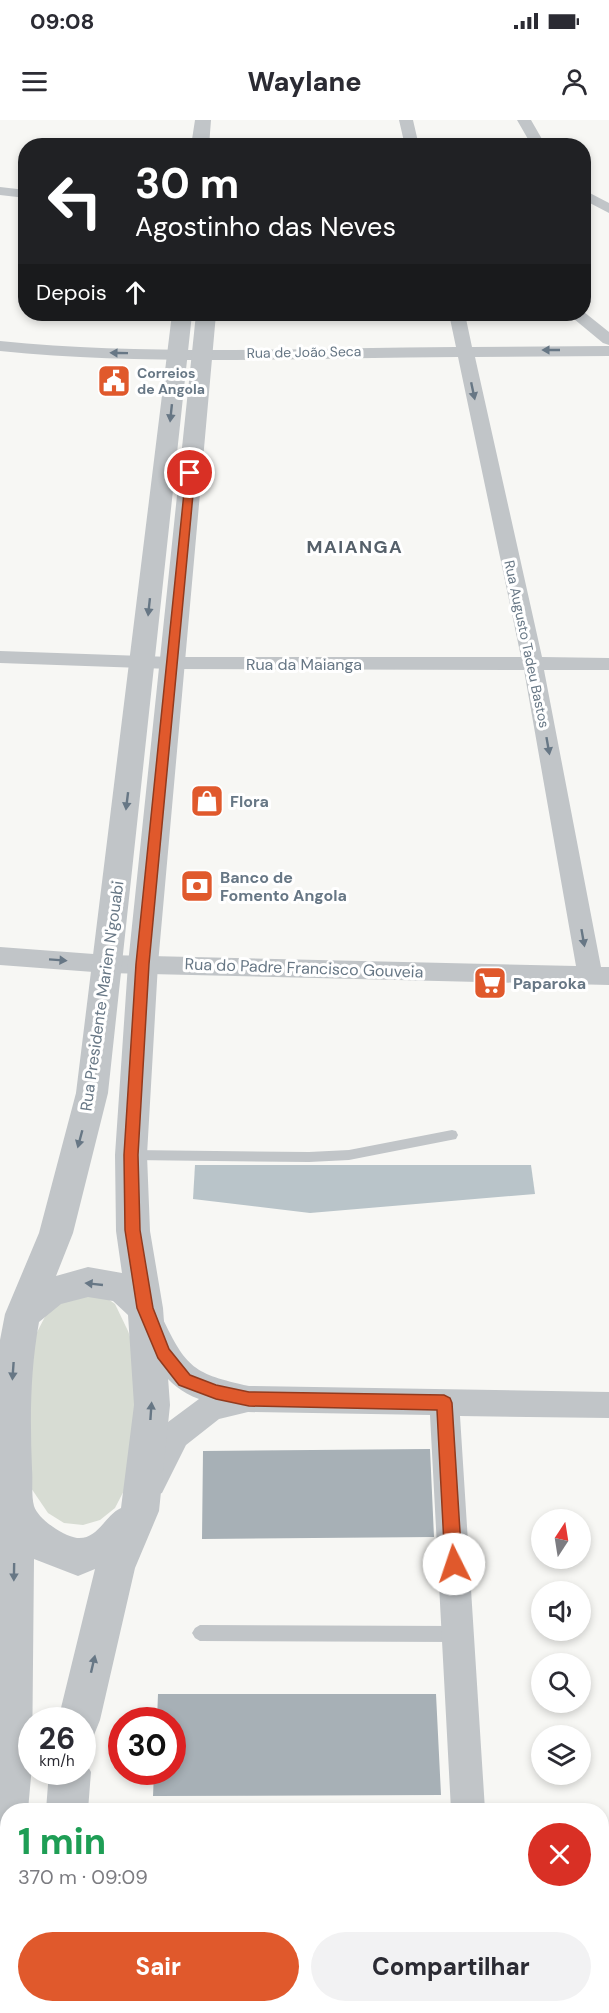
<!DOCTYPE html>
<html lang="pt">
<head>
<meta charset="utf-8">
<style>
	body { margin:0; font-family:"DM Sans",sans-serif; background:#f2f2f3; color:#2b2b33; height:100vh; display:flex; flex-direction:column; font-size:22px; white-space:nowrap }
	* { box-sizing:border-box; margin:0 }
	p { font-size:20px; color:#7c7c81 }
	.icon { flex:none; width:33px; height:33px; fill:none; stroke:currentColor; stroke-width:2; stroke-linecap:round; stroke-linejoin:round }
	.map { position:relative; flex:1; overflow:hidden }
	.details { position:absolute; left:0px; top:1683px; width:609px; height:210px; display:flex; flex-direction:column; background:#fff; border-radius:24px 24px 0 0; box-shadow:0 3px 9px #0003 }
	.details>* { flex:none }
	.top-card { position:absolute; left:18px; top:18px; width:573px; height:183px; border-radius:24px; box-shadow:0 3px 9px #0003; background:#202124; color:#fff; overflow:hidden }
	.needle { width:39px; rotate:12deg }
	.controls { position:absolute; left:531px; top:1389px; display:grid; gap:12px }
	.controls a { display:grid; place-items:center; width:60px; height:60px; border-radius:50%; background:#fff; box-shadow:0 3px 9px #0003; font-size:30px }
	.speed { position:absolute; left:18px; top:1587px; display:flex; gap:12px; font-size:30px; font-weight:700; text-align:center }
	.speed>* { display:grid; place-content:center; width:78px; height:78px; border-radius:50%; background:#fff; box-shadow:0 3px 9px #0003; line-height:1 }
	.speed small { font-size:15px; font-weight:400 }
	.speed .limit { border:9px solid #d22; background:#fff; color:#111 }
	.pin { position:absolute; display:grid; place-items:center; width:51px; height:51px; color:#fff; margin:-26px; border:3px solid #fff; border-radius:50%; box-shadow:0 2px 6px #0007 }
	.me { position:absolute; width:66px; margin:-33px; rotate:356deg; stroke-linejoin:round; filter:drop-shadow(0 0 4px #0008) }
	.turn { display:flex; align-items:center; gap:21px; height:126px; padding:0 18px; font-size:27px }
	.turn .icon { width:78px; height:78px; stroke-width:2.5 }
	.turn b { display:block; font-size:42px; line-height:51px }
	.then { display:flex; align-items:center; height:57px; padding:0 18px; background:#0003; gap:12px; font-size:22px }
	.round { display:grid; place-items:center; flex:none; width:63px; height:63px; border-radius:32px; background:#f2f2f3 }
	.summary { display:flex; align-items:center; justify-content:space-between; height:102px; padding:0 18px }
	h1 { font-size:36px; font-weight:800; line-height:45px; color:#1e9e55 }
	.button { display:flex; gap:12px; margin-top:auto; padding:12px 18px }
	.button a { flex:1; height:69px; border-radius:36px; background:#e0592c; color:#fff; font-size:24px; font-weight:800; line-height:69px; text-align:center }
	.button a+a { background:#f2f2f3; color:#2b2b33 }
	.status { display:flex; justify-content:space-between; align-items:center; height:42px; padding:0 30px; background:#fff; direction:ltr }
	.status svg { height:16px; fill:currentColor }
	header { display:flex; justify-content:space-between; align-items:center; height:78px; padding:0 18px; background:#fff; font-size:27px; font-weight:800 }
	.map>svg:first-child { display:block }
	.green { fill:#d7dcd3 }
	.water { fill:#b9c4c9 }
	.building { fill:#a7b0b6 }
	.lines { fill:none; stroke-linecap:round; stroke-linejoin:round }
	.service { fill:#c1c5c8; fill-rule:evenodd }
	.minor { fill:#c1c5c8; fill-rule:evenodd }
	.tertiary { fill:#c1c5c8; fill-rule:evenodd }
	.oneway { fill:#677785 }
	.route { fill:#e0592c; stroke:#923a1d; stroke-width:1.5 }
	.labels { text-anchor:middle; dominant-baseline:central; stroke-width:6; stroke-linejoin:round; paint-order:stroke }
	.far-street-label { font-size:14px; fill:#677785; stroke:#fff }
	.far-poi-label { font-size:14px; font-weight:bold; fill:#677785; stroke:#fff; text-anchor:start }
	.street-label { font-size:16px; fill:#677785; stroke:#fff }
	.poi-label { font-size:16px; font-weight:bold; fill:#677785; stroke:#fff; text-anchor:start }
	.far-district-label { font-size:18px; font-weight:bold; letter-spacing:1.5px; fill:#55606a; stroke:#fff }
</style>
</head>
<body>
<div class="status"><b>09:08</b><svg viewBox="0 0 49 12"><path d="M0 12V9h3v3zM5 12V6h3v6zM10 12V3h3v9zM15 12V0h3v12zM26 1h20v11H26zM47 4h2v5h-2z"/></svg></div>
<header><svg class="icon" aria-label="menu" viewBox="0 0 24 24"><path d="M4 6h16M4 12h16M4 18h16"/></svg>Waylane<svg class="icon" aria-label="person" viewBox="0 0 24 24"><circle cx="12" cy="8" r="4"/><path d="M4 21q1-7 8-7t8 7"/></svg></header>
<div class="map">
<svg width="609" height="1893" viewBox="0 0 609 1893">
	<rect width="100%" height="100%" fill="#f7f7f4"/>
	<path class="green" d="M 101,1174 L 115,1184 L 128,1211 L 139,1243 L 132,1355 L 115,1388 L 100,1400 L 83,1405 L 64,1403 L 48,1393 L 29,1365 L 22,1254 L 33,1220 L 50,1187 L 64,1177 Z"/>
	<path class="water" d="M 195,1045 L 531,1045 L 535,1074 L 310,1093 L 193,1079 Z"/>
	<path class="building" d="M 430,1329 L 434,1417 L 202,1419 L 203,1331 Z
		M 158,1574 L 436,1574 L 441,1675 L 153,1676 L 154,1652 L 172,1652 L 172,1600 L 157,1600 Z"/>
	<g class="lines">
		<path class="service" d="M 452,1010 L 456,1011 L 458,1015 L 456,1019 L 349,1040 L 309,1042 L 132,1040 L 128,1039 L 126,1035 L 128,1031 L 132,1030 L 309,1032 L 349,1030 Z
			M 200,1505 L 457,1506 L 462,1509 L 465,1514 L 462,1519 L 457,1522 L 200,1521 L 195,1518 L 192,1513 L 195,1508 Z
			M 86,1886 L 104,1886 L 103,1893 L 85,1893 Z
			M 466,1886 L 484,1886 L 483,1893 L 465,1893 Z"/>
		<path class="minor" d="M 399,0 L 413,0 L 419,26 L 405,26 Z
			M 517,0 L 531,0 L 546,26 L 532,26 Z
			M 0,67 L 26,70 L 26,78 L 0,75 Z
			M 584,70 L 609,83 L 609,93 L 584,80 Z
			M 584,192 L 609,212 L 609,225 L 603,223 L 568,194 Z
			M 449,194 L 465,194 L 472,227 L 609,226 L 609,236 L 475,237 L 542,537 L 609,538 L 609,550 L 544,550 L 601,847 L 609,847 L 609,865 L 107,853 L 0,845 L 0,827 L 107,835 L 576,846 L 524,550 L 171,549 L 0,543 L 0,531 L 171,537 L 521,537 L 458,237 C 306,238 151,246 0,231 L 0,221 C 151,236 305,228 456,227 Z
			M 152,1193 L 162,1197 C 186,1248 194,1254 249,1266 L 609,1272 L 609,1298 L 460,1296 L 485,1690 L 451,1690 L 430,1295 L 248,1292 L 219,1299 L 186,1325 L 162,1373 L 151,1377 L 140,1373 L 136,1363 L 164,1305 L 199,1279 C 164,1266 152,1239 138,1206 L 142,1197 Z
			M 602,1823 L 609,1823 L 609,1859 L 602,1859 Z"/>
		<path class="tertiary" d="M 195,0 L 211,0 L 209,26 L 191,26 Z
			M 172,194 L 192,194 L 108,973 L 73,1113 L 56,1156 L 88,1147 L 122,1153 L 116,1111 L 115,1035 L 128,844 L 196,194 L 216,194 L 158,844 L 147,1035 L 150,1111 L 163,1188 L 170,1285 L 159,1391 L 135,1448 L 100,1600 L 94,1615 L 82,1619 L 82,1600 L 58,1600 L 95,1449 L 78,1456 L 34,1439 L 32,1646 L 28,1690 L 8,1690 L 8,1786 L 0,1789 L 0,1220 L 5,1194 L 39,1113 L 76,973 ZM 88,1177 L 113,1181 L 128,1195 L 134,1285 L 121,1388 C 105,1395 98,1420 77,1418 C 63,1416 38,1399 34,1386 C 31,1375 33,1360 32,1349 C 30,1299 30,1252 39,1202 L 61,1184 Z
			M 82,1636 L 91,1652 L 88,1690 L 46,1690 L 49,1652 L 82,1652 Z
			M 23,1886 L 69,1886 L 67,1893 L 21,1893 Z"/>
	</g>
	<defs><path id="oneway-solid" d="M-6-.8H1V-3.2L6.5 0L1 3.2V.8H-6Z" transform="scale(1.5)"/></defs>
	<g class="oneway">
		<use href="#oneway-solid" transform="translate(551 230) rotate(-180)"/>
		<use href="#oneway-solid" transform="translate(119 233) rotate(-179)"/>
		<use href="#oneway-solid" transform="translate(473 271) rotate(78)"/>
		<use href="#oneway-solid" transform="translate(171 293) rotate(96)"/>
		<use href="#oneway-solid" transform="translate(149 487) rotate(96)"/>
		<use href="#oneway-solid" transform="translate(548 626) rotate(80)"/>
		<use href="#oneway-solid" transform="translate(127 681) rotate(97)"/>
		<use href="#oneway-solid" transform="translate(583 818) rotate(80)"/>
		<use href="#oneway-solid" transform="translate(58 840) rotate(4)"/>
		<use href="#oneway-solid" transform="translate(80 1019) rotate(105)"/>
		<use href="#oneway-solid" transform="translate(94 1164) rotate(-174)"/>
		<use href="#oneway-solid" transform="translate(13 1251) rotate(94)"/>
		<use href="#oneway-solid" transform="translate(151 1291) rotate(-86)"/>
		<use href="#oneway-solid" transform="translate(14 1452) rotate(91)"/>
		<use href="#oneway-solid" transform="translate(93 1544) rotate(-77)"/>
	</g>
	<path class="route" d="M 190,350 L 195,353 L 149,844 L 138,1035 L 140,1110 L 153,1188 L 169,1229 L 190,1255 L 216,1265 L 249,1272 L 444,1275 L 450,1278 L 452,1283 L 462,1444 L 460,1450 L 454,1453 L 448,1450 L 445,1444 L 437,1290 L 249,1286 L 216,1279 L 179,1265 L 158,1238 L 137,1188 L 125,1110 L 124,1035 L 136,844 L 186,353 Z"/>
	<defs>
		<symbol id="civic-square" viewBox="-11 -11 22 22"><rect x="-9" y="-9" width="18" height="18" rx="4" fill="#e0592c" stroke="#fff"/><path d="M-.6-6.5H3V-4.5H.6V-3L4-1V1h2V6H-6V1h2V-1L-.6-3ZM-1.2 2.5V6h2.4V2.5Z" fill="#fff"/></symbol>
		<symbol id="shop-square" viewBox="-11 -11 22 22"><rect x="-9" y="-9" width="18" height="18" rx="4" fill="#e0592c" stroke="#fff"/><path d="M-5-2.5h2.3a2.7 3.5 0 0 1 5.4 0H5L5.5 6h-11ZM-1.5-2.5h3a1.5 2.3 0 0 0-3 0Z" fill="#fff"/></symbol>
		<symbol id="bank-square" viewBox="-11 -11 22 22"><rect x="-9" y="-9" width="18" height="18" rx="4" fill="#e0592c" stroke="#fff"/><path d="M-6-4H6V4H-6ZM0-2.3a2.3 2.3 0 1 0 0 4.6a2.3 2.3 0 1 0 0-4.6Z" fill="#fff"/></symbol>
		<symbol id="supermarket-square" viewBox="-11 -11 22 22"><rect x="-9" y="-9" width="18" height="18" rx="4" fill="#e0592c" stroke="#fff"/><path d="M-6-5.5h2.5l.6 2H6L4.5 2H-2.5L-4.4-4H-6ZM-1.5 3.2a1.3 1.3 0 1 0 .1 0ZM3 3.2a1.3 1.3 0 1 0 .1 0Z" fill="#fff"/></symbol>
	</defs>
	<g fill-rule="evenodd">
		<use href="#civic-square" x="95" y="242" width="38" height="38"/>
		<use href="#shop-square" x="188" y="662" width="38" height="38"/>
		<use href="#bank-square" x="178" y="747" width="38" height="38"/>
		<use href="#supermarket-square" x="471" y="844" width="38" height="38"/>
	</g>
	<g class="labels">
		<g class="far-street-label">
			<text transform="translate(304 232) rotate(-1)">Rua de João Seca</text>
			<text transform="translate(527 524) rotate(78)">Rua Augusto Tadeu Bastos</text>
		</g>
		<g class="far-poi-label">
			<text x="137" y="253">Correios<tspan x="137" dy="16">de Angola</tspan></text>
		</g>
		<g class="street-label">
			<text x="304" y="544">Rua da Maianga</text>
			<text transform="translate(304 848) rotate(2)">Rua do Padre Francisco Gouveia</text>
			<text transform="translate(102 876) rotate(-82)">Rua Presidente Marien N'gouabi</text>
		</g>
		<g class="poi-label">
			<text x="230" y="681">Flora</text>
			<text x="220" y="757">Banco de<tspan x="220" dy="18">Fomento Angola</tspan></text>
			<text x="513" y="863">Paparoka</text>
		</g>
		<g class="far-district-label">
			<text x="355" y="427">MAIANGA</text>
		</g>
	</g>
</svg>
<div class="controls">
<a><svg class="needle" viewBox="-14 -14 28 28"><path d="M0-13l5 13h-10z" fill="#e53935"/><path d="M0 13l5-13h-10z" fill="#7c7c81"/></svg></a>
<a><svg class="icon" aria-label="sound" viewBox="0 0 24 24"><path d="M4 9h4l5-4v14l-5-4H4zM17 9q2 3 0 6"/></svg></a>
<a><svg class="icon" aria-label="search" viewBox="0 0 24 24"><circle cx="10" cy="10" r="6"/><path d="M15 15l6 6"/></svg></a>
<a><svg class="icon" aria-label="layers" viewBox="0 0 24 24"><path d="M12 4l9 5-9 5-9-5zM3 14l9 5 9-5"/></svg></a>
</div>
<div class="speed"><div>26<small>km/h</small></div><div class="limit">30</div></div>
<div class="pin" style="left:190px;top:353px;background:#d93025"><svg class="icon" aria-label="arrive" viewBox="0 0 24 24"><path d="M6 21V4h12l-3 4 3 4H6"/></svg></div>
<svg class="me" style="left:454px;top:1444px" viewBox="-20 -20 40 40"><circle r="19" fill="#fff"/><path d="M0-13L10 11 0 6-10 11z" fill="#e0592c"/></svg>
<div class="top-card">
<div class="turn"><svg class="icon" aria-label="left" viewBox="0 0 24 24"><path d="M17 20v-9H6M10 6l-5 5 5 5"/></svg><div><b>30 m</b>Agostinho das Neves</div></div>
<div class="then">Depois<svg class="icon" aria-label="ahead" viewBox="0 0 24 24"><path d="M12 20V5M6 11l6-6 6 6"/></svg></div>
</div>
<section class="details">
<div class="summary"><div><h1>1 min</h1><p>370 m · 09:09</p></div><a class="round" style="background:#d93025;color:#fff"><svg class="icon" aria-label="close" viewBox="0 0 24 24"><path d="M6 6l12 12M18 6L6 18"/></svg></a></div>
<div class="button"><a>Sair</a><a>Compartilhar</a></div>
</section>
</div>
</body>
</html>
